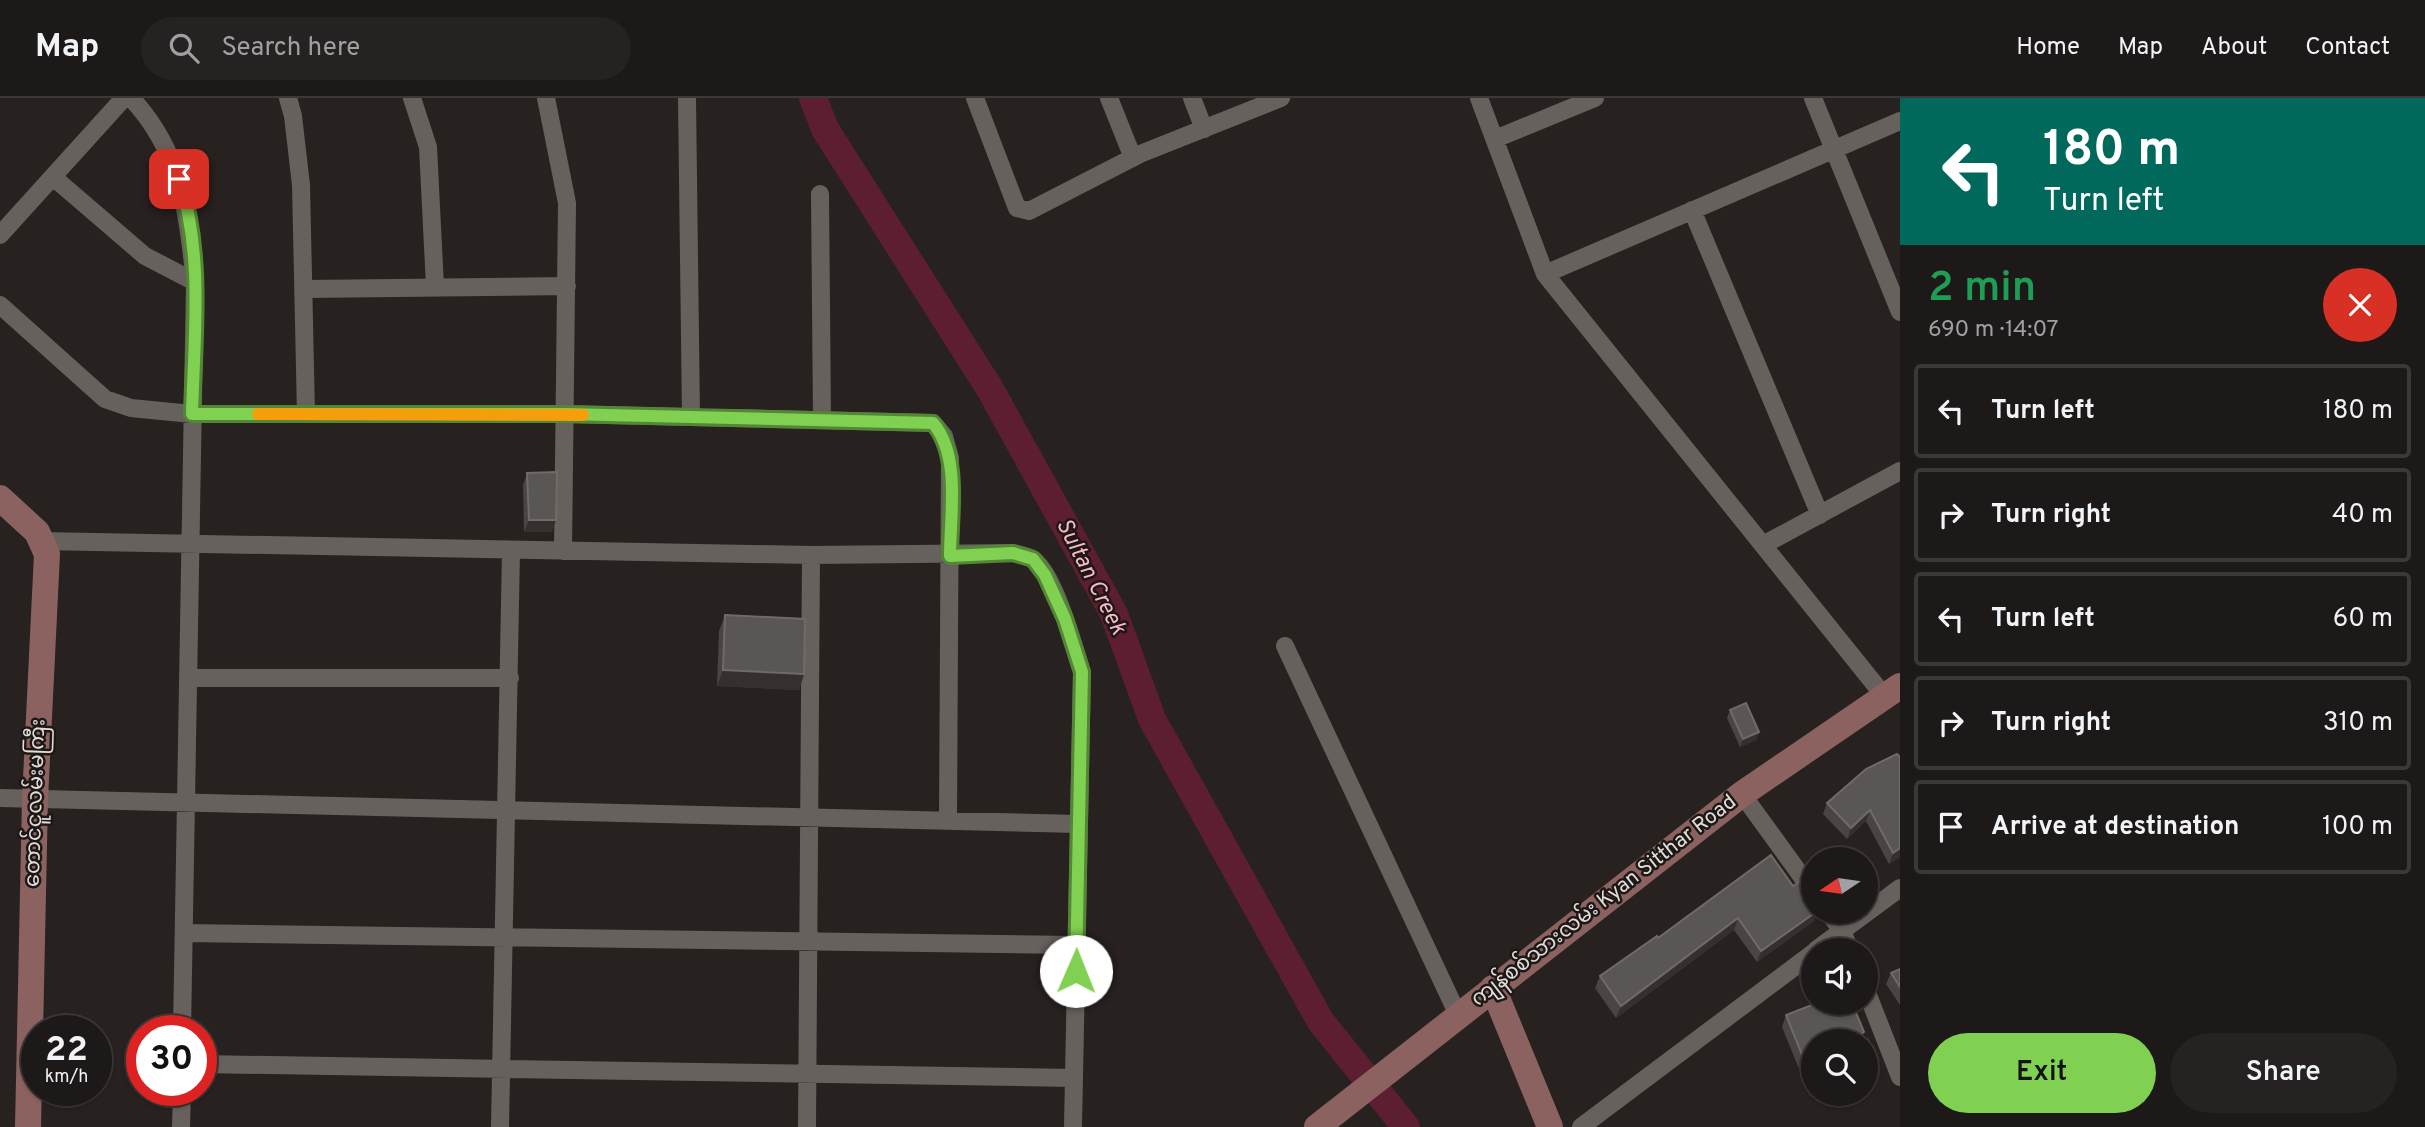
<!DOCTYPE html>
<html lang="en">
<head>
<meta charset="utf-8">
<style>
	body { margin:0; font-family:Overpass,"Noto Sans Myanmar",sans-serif; background:#252221; color:#f1f3f6; height:100vh; display:flex; flex-direction:column; font-size:26px; white-space:nowrap }
	* { box-sizing:border-box; margin:0 }
	p { font-size:23px; color:#a0a0a2 }
	.icon { flex:none; width:38px; height:38px; fill:none; stroke:currentColor; stroke-width:2; stroke-linecap:round; stroke-linejoin:round }
	.map { position:relative; flex:1; overflow:hidden }
	.details { display:flex; flex-direction:column; background:#1d1918; width:525px }
	.details>* { flex:none }
	.banner { background:#00695c; color:#fff; overflow:hidden }
	.needle { width:46px; rotate:257deg }
	.tools { position:absolute; left:1801px; top:749px; display:grid; gap:14px }
	.tools a { display:grid; place-items:center; width:77px; height:77px; border-radius:50%; background:#1d1918; box-shadow:0 2px 5px #0004,0 0 0 2px #3b3837; font-size:35px }
	.speed { position:absolute; left:21px; top:917px; display:flex; gap:14px; font-size:35px; font-weight:700; text-align:center }
	.speed>* { display:grid; place-content:center; width:91px; height:91px; border-radius:50%; background:#1d1918; box-shadow:0 2px 5px #0004,0 0 0 2px #3b3837; line-height:1 }
	.speed small { font-size:18px; font-weight:400 }
	.speed .limit { border:10px solid #d22; background:#fff; color:#111 }
	.pin { position:absolute; display:grid; place-items:center; width:60px; height:60px; color:#fff; margin:-30px; border-radius:14px; box-shadow:0 4px 10px #0006 }
	.me { position:absolute; width:77px; margin:-38px; rotate:1deg; stroke-linejoin:round; filter:drop-shadow(0 0 5px #0008) }
	.turn { display:flex; align-items:center; gap:24px; height:147px; padding:0 28px; font-size:32px }
	.turn .icon { width:91px; height:91px; stroke-width:2.5 }
	.turn b { display:block; font-size:49px; line-height:60px }
	.round { display:grid; place-items:center; flex:none; width:74px; height:74px; border-radius:37px; background:#252221 }
	.headline { display:flex; align-items:center; justify-content:space-between; height:119px; padding:0 28px }
	h1 { font-size:42px; font-weight:600; line-height:52px; color:#1e9e55 }
	.primary-button { display:flex; gap:14px; margin-top:auto; padding:14px 28px }
	.primary-button a { flex:1; height:80px; border-radius:42px; background:#80d051; color:#111; font-size:28px; font-weight:600; line-height:80px; text-align:center }
	.primary-button a+a { background:#252221; color:#f1f3f6 }
	ul { padding:0; list-style:none }
	li { display:flex; align-items:center; gap:21px; height:94px; margin:0 14px 10px; padding:0 14px; border:4px solid #3b3837; border-radius:7px }
	li div { flex:1 }
	li b { display:block; font-size:26px }
	li em { font-style:normal }
	header { display:flex; align-items:center; gap:42px; box-sizing:border-box; height:98px; padding:0 35px; background:#1d1918; border-bottom:2px solid #3b3837 }
	header strong { font-size:33px }
	nav { display:flex; gap:38px; margin-inline-start:auto; font-size:24px }
	.search { width:490px; height:63px; background:#252221; display:flex; align-items:center; gap:18px; box-sizing:border-box; padding:0 24px; border-radius:38px; color:#a0a0a2; font-size:26px }
	main { display:flex; flex:1; min-height:0 }
	.map>svg:first-child { display:block }
	.lines { fill:none; stroke-linecap:round; stroke-linejoin:round }
	.river { stroke:#5d1e31; stroke-width:28 }
	.street { stroke:#67615e; stroke-width:18 }
	.secondary { stroke:#8b6260; stroke-width:26 }
	.wall { fill:#4a4542 }
	.shaded-wall { fill:#35302e }
	.building { fill:#5a5653; stroke:#6f6b68; stroke-width:2 }
	.route-casing { stroke:#538735; stroke-width:18 }
	.route { stroke:#80d051; stroke-width:12 }
	.slow { stroke:#f59e0b; stroke-width:12 }
	.labels { text-anchor:middle; dominant-baseline:central; stroke-width:5; stroke-linejoin:round; paint-order:stroke }
	.street-label { font-size:21px; fill:#e0dddb; stroke:#1d1816 }
	.water-label { font-size:23px; font-style:italic; fill:#f9bac7; stroke:#1d1816 }
</style>
</head>
<body>
<header>
<strong>Map</strong>
<div class="search"><svg class="icon" aria-label="search" viewBox="0 0 24 24"><circle cx="10" cy="10" r="6"/><path d="M15 15l6 6"/></svg>Search here</div>
<nav><a>Home</a><a>Map</a><a>About</a><a>Contact</a></nav>
</header>
<main>
<div class="map">
<svg width="1900" height="1029" viewBox="0 0 1900 1029">
	<rect width="100%" height="100%" fill="#272120"/>
	<g class="lines">
		<path class="river" d="M 813,0 L 825,31 L 990,291 L 1114,516 L 1152,621 L 1321,924 L 1406,1029"/>
		<path class="street" d="M 131,0 C 182,54 187,114 195,184 L 182,933
			M 288,0 L 293,18 L 301,87 L 306,316
			M 412,0 L 428,49 L 435,188
			M 546,0 L 567,105 L 563,453
			M 687,0 L 691,319
			M 975,0 L 1017,110 L 1029,113 L 1140,56 L 1281,0
			M 1109,0 L 1133,60
			M 1192,0 L 1204,31
			M 1479,0 L 1545,176 L 1885,599
			M 1813,0 L 1900,214
			M 1495,41 L 1595,0
			M 53,79 L 145,158 L 195,184
			M 820,96 L 822,321
			M 1692,112 L 1820,417
			M 0,137 L 124,0
			M 1545,176 L 1900,23
			M 305,191 L 567,188
			M 0,207 L 105,301 L 131,310 L 192,316 L 565,316 L 933,325 L 944,338 L 950,360 L 948,723
			M 41,443 L 811,457 L 1013,455 C 1020,457 1029,458 1034,462 C 1056,480 1073,547 1082,574 L 1073,1029
			M 1763,447 L 1900,373
			M 1285,548 L 1458,917
			M 188,580 L 510,580
			M 1742,696 L 1813,794
			M 0,700 L 1079,726
			M 1828,814 L 1842,833 L 1850,852
			M 184,835 L 1076,847
			M 1816,852 L 1900,790
			M 1866,892 L 1900,979
			M 201,966 L 1074,980
			M 181,1029 L 182,992
			M 500,1029 L 511,453
			M 807,1029 L 811,457
			M 1581,1029 L 1813,855"/>
		<path class="secondary" d="M 0,400 L 37,434 L 47,456 L 35,701 L 28,1029
			M 1493,890 L 1550,1029
			M 1317,1029 L 1742,696 L 1900,588"/>
	</g>
	<path class="wall" d="M 527,375 L 552,434 L 524,434 L 523,387 Z
		M 725,517 L 804,576 L 799,592 L 717,588 L 719,533 Z
		M 1730,612 L 1759,634 L 1756,642 L 1740,649 L 1727,620 Z
		M 1900,659 L 1900,759 L 1889,766 L 1866,723 L 1847,741 L 1823,716 L 1827,705 Z
		M 1793,788 L 1813,814 L 1818,814 L 1814,823 L 1757,864 L 1734,832 L 1616,920 L 1595,890 L 1600,878 L 1658,840 Z
		M 1900,871 L 1900,907 L 1886,886 L 1891,875 Z
		M 1786,917 L 1813,943 L 1813,996 L 1816,996 L 1810,998 L 1782,929 Z"/>
	<path class="shaded-wall" d="M 529,422 L 556,422 L 552,434 L 524,434 Z
		M 723,572 L 804,576 L 799,592 L 717,588 Z
		M 1759,634 L 1756,642 L 1740,649 L 1743,641 Z
		M 1870,712 L 1866,723 L 1847,741 L 1851,730 Z
		M 1900,750 L 1900,759 L 1889,766 L 1893,755 Z
		M 1816,814 L 1818,814 L 1814,823 L 1757,864 L 1761,853 Z
		M 1738,820 L 1734,832 L 1616,920 L 1621,908 Z
		M 1876,963 L 1872,975 L 1866,978 L 1866,968 Z"/>
	<path class="building" d="M 557,374 L 556,422 L 529,422 L 527,375 Z
		M 725,517 L 805,521 L 804,576 L 723,572 Z
		M 1746,605 L 1759,634 L 1743,641 L 1730,612 Z
		M 1897,656 L 1900,659 L 1900,750 L 1893,755 L 1870,712 L 1851,730 L 1827,705 L 1866,671 Z
		M 1771,757 L 1793,788 L 1799,784 L 1813,804 L 1813,814 L 1816,814 L 1761,853 L 1738,820 L 1621,908 L 1600,878 L 1657,838 L 1658,840 Z
		M 1900,871 L 1900,889 L 1891,875 Z
		M 1817,905 L 1852,905 L 1864,934 L 1860,937 L 1863,943 L 1813,943 L 1813,984 L 1786,917 Z
		M 1868,942 L 1876,963 L 1866,968 L 1866,943 Z"/>
	<g class="lines">
		<defs>
			<path id="route" d="M 179,81 C 204,155 194,240 192,316 L 565,316 L 933,325 C 961,358 950,416 950,458 L 1013,455 L 1033,461 L 1045,477 L 1065,521 L 1082,574 L 1076,873"/>
		</defs>
		<use href="#route" class="route-casing"/>
		<use href="#route" class="route"/>
		<path class="slow" d="M 258,316 L 583,317"/>
	</g>
	<g class="labels">
		<g class="street-label">
			<text transform="translate(36 705) rotate(-88)">တောင်ငူလမ်းမကြီး</text>
			<text transform="translate(1604 803) rotate(-38)">ကျန်စစ်သားလမ်း Kyan Sitthar Road</text>
		</g>
		<g class="water-label">
			<text transform="translate(1090 479) rotate(63)">Sultan Creek</text>
		</g>
	</g>
</svg>
<div class="tools">
<a><svg class="needle" viewBox="-14 -14 28 28"><path d="M0-13l5 13h-10z" fill="#e53935"/><path d="M0 13l5-13h-10z" fill="#a0a0a2"/></svg></a>
<a><svg class="icon" aria-label="sound" viewBox="0 0 24 24"><path d="M4 9h4l5-4v14l-5-4H4zM17 9q2 3 0 6"/></svg></a>
<a><svg class="icon" aria-label="search" viewBox="0 0 24 24"><circle cx="10" cy="10" r="6"/><path d="M15 15l6 6"/></svg></a>
</div>
<div class="speed"><div>22<small>km/h</small></div><div class="limit">30</div></div>
<div class="pin" style="left:179px;top:81px;background:#d93025"><svg class="icon" aria-label="arrive" viewBox="0 0 24 24"><path d="M6 21V4h12l-3 4 3 4H6"/></svg></div>
<svg class="me" style="left:1076px;top:873px" viewBox="-20 -20 40 40"><circle r="19" fill="#fff"/><path d="M0-13L10 11 0 6-10 11z" fill="#80d051"/></svg>
</div>
<section class="details">
<div class="banner">
<div class="turn"><svg class="icon" aria-label="left" viewBox="0 0 24 24"><path d="M17 20v-9H6M10 6l-5 5 5 5"/></svg><div><b>180 m</b>Turn left</div></div>
</div>
<div class="headline"><div><h1>2 min</h1><p>690 m · 14:07</p></div><a class="round" style="background:#d93025;color:#fff"><svg class="icon" aria-label="close" viewBox="0 0 24 24"><path d="M6 6l12 12M18 6L6 18"/></svg></a></div>
<ul>
<li><svg class="icon" aria-label="left" viewBox="0 0 24 24"><path d="M17 20v-9H6M10 6l-5 5 5 5"/></svg><div><b>Turn left</b></div><em>180 m</em></li>
<li><svg class="icon" aria-label="right" viewBox="0 0 24 24"><path d="M7 20v-9h11M14 6l5 5-5 5"/></svg><div><b>Turn right</b></div><em>40 m</em></li>
<li><svg class="icon" aria-label="left" viewBox="0 0 24 24"><path d="M17 20v-9H6M10 6l-5 5 5 5"/></svg><div><b>Turn left</b></div><em>60 m</em></li>
<li><svg class="icon" aria-label="right" viewBox="0 0 24 24"><path d="M7 20v-9h11M14 6l5 5-5 5"/></svg><div><b>Turn right</b></div><em>310 m</em></li>
<li><svg class="icon" aria-label="arrive" viewBox="0 0 24 24"><path d="M6 21V4h12l-3 4 3 4H6"/></svg><div><b>Arrive at destination</b></div><em>100 m</em></li>
</ul>
<div class="primary-button"><a>Exit</a><a>Share</a></div>
</section>
</main>
</body>
</html>
